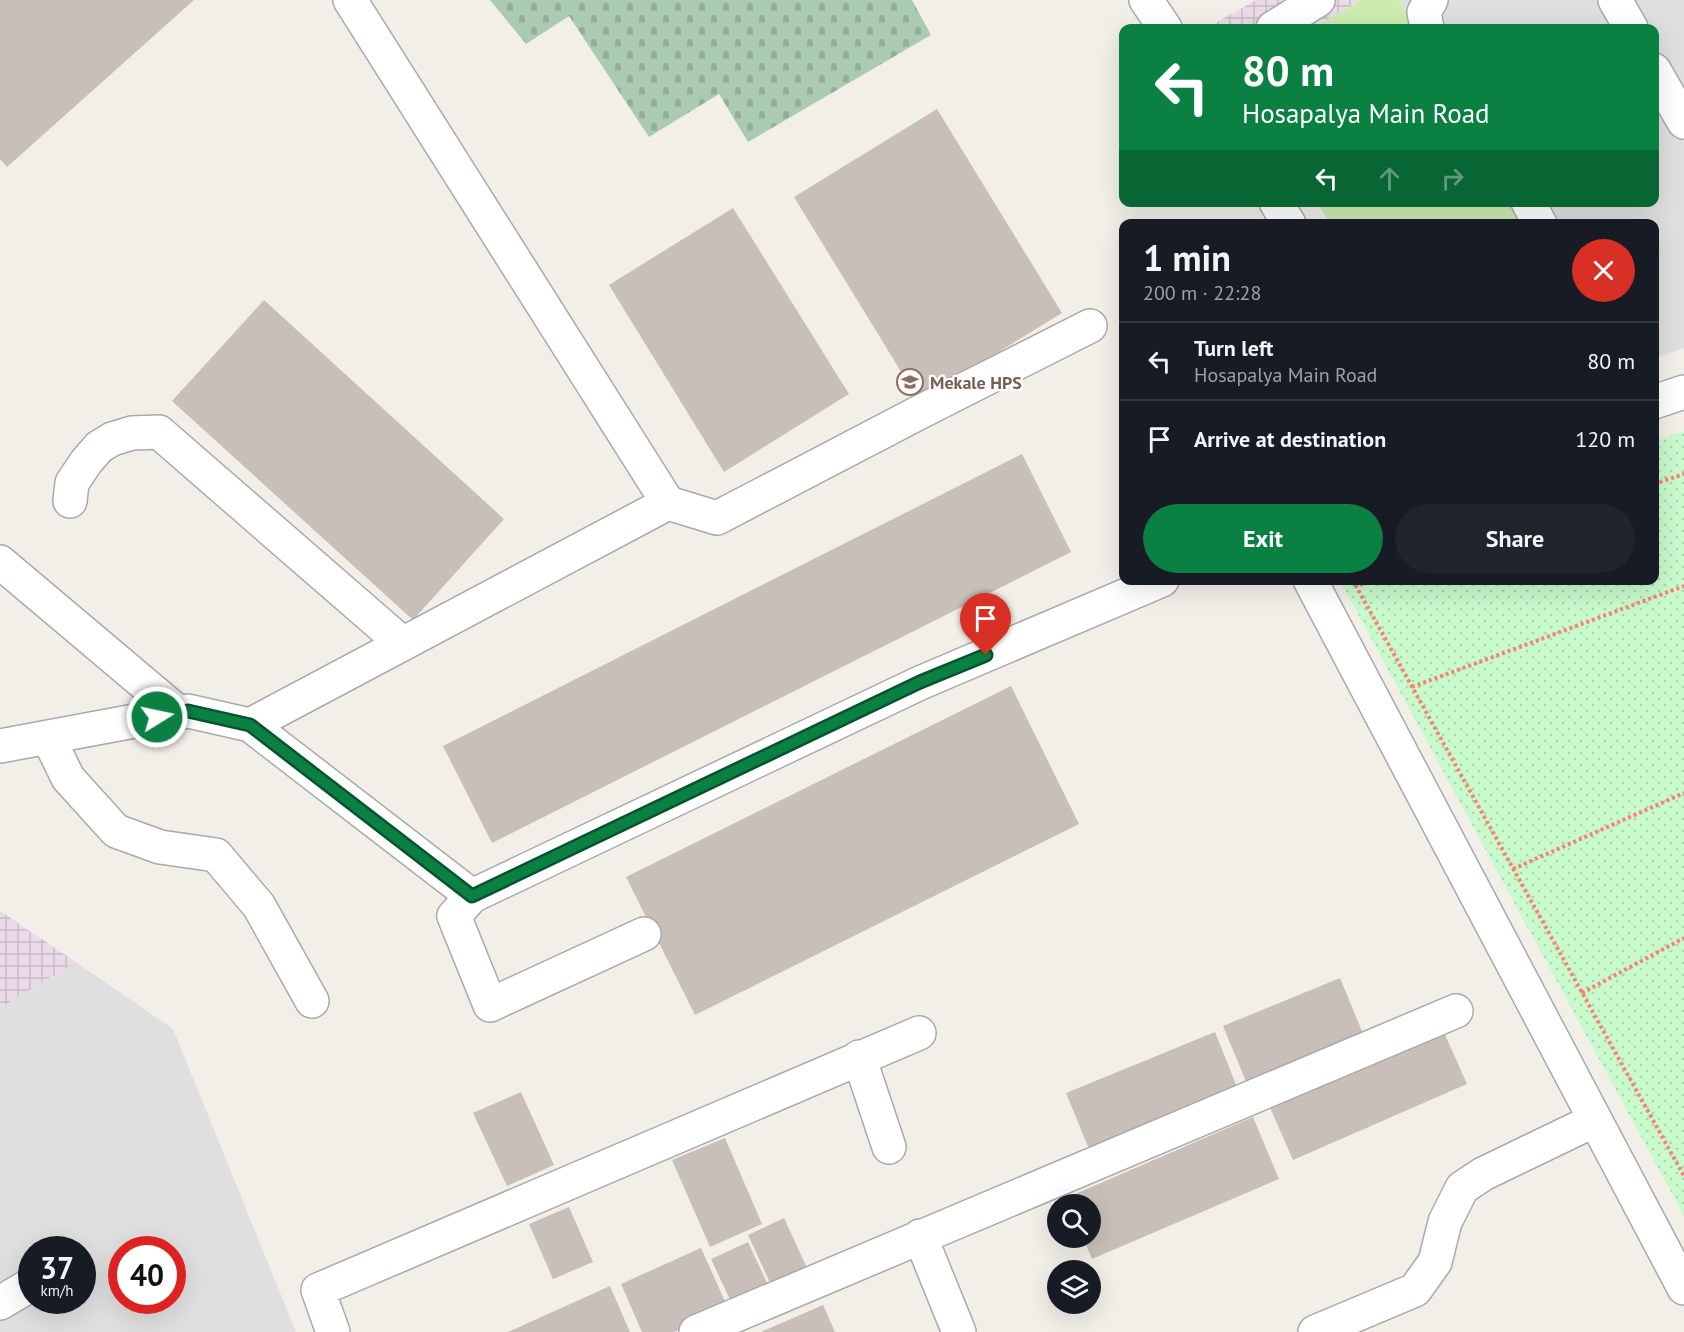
<!DOCTYPE html>
<html lang="en">
<head>
<meta charset="utf-8">
<style>
	body { margin:0; font-family:"PT Sans",sans-serif; background:#20242c; color:#f1f3f6; height:100vh; display:flex; flex-direction:column; font-size:22px; white-space:nowrap }
	* { box-sizing:border-box; margin:0 }
	p { font-size:20px; color:#9ea1a6 }
	.icon { flex:none; width:33px; height:33px; fill:none; stroke:currentColor; stroke-width:2; stroke-linecap:round; stroke-linejoin:round }
	.map { position:relative; flex:1; overflow:hidden }
	.details { position:absolute; left:1119px; top:219px; width:540px; height:366px; display:flex; flex-direction:column; background:#171b24; border-radius:12px; box-shadow:0 6px 24px #0002 }
	.details>* { flex:none }
	.banner { position:absolute; left:1119px; top:24px; width:540px; height:183px; border-radius:12px; box-shadow:0 6px 24px #0002; background:#0b8043; color:#fff; overflow:hidden }
	.tools { position:absolute; left:1047px; top:1194px; display:grid; gap:12px }
	.tools a { display:grid; place-items:center; width:54px; height:54px; border-radius:50%; background:#171b24; box-shadow:0 6px 24px #0002; font-size:30px }
	.speed { position:absolute; left:18px; top:1236px; display:flex; gap:12px; font-size:30px; font-weight:700; text-align:center }
	.speed>* { display:grid; place-content:center; width:78px; height:78px; border-radius:50%; background:#171b24; box-shadow:0 6px 24px #0002; line-height:1 }
	.speed small { font-size:15px; font-weight:400 }
	.speed .limit { border:9px solid #d22; background:#fff; color:#111 }
	.pin { position:absolute; display:grid; place-items:center; width:51px; height:51px; color:#fff; margin:-62px -26px; border-radius:50% 50% 50% 0; rotate:-45deg; box-shadow:0 0 6px #0007 }
	.pin .icon { rotate:45deg }
	.me { position:absolute; width:66px; margin:-33px; rotate:80deg; stroke-linejoin:round; filter:drop-shadow(0 0 4px #0008) }
	.turn { display:flex; align-items:center; gap:21px; height:126px; padding:0 24px; font-size:27px }
	.turn .icon { width:78px; height:78px; stroke-width:2.5 }
	.turn b { display:block; font-size:42px; line-height:51px }
	.lanes { display:flex; align-items:center; height:57px; padding:0 24px; background:#0003; justify-content:center; gap:30px; direction:ltr }
	.lanes .off { opacity:.35 }
	.round { display:grid; place-items:center; flex:none; width:63px; height:63px; border-radius:32px; background:#20242c }
	.head { display:flex; align-items:center; justify-content:space-between; height:102px; padding:0 24px }
	h1 { font-size:36px; font-weight:700; line-height:45px }
	.primary-button { display:flex; gap:12px; margin-top:auto; padding:12px 24px }
	.primary-button a { flex:1; height:69px; border-radius:36px; background:#0b8043; color:#fff; font-size:24px; font-weight:700; line-height:69px; text-align:center }
	.primary-button a+a { background:#20242c; color:#f1f3f6 }
	ul { padding:0; list-style:none }
	li { display:flex; align-items:center; gap:18px; height:78px; padding:0 24px; border-top:2px solid #363941 }
	li div { flex:1 }
	li b { display:block; font-size:22px }
	li em { font-style:normal }
	.map>svg:first-child { display:block }
	.residential { fill:#e0dfdf; fill-rule:evenodd }
	.industrial { fill:url(#industrial-grid) }
	.grass { fill:#cdebb0 }
	.cemetery { fill:url(#cemetery-stones) }
	.park { fill:url(#park-dots) }
	.building { fill:#c7bfb8 }
	.lines { fill:none; stroke-linecap:round; stroke-linejoin:round }
	.minor-casing { stroke:#a9a9a9; stroke-width:36 }
	.path { stroke:#fa8072; stroke-width:4; stroke-dasharray:3 3; stroke-linecap:butt }
	.minor { stroke:#fff; stroke-width:33 }
	.route-casing { stroke:#07532c; stroke-width:15 }
	.route { stroke:#0b8043; stroke-width:10 }
	.labels { text-anchor:middle; dominant-baseline:central; stroke-width:4.5; stroke-linejoin:round; paint-order:stroke }
	.education-label { font-size:18px; font-weight:bold; fill:#785e54; stroke:#fff; text-anchor:start }
</style>
</head>
<body>
<div class="map">
<svg width="1684" height="1332" viewBox="0 0 1684 1332">
	<defs>
		<pattern id="industrial-grid" width="8" height="8" patternUnits="userSpaceOnUse" patternTransform="scale(1.5)"><rect width="8" height="8" fill="#ebdbe8"/><path d="M0 4h8M4 0v8" fill="none" stroke="#c9bcc7"/></pattern>
		<pattern id="cemetery-stones" width="16" height="16" patternUnits="userSpaceOnUse" patternTransform="scale(1.5)"><rect width="16" height="16" fill="#aacbaf"/><path d="M2 7V4a2 2 0 0 1 4 0v3zM10 15v-3a2 2 0 0 1 4 0v3z" fill="#92ae96"/></pattern>
		<pattern id="park-dots" width="8" height="8" patternUnits="userSpaceOnUse" patternTransform="scale(1.5)"><rect width="8" height="8" fill="#c8facc"/><path d="M2 2h.1M6 6h.1" fill="none" stroke="#acd6af" stroke-width="1.8" stroke-linecap="round"/></pattern>
	</defs>
	<rect width="100%" height="100%" fill="#f2efe9"/>
	<path class="residential" d="M 1399,0 L 1684,0 L 1684,348 L 1655,358 L 1654,224 L 1526,223 L 1514,203 L 1654,202 L 1654,28 L 1415,28 Z
		M 76,962 L 173,1029 L 296,1332 L 0,1332 L 0,1008 ZM 32,1250 L 82,1250 L 82,1300 L 32,1300 ZM 122,1250 L 172,1250 L 172,1300 L 122,1300 Z"/>
	<path class="industrial" d="M 1256,0 L 1361,0 L 1313,28 L 1208,27 Z
		M 0,911 L 76,962 L 0,1008 Z"/>
	<path class="grass" d="M 1361,0 L 1399,0 L 1415,28 L 1313,28 Z
		M 1317,203 L 1514,203 L 1526,223 L 1330,223 Z"/>
	<path class="cemetery" d="M 490,0 L 912,0 L 931,35 L 748,142 L 719,94 L 649,137 L 569,16 L 526,44 Z"/>
	<path class="park" d="M 1684,431 L 1684,1216 L 1340,581 L 1654,580 L 1655,441 Z"/>
	<path class="building" d="M 0,0 L 194,0 L 7,167 L 0,159 Z
		M 937,109 L 1062,313 L 919,401 L 794,197 Z
		M 733,208 L 849,394 L 724,472 L 609,285 Z
		M 264,300 L 504,519 L 413,620 L 172,401 Z
		M 1022,454 L 1071,552 L 492,843 L 443,746 Z
		M 1011,686 L 1079,824 L 695,1015 L 626,877 Z
		M 1340,978 L 1364,1036 L 1247,1084 L 1223,1026 Z
		M 1442,1028 L 1467,1084 L 1293,1160 L 1268,1103 Z
		M 1215,1032 L 1237,1087 L 1089,1149 L 1066,1093 Z
		M 521,1092 L 554,1165 L 507,1186 L 473,1113 Z
		M 1253,1117 L 1279,1179 L 1092,1259 L 1083,1238 L 1090,1238 L 1090,1204 L 1068,1204 L 1066,1198 Z
		M 725,1138 L 762,1224 L 710,1247 L 672,1160 Z
		M 569,1207 L 593,1262 L 553,1279 L 529,1224 Z
		M 784,1218 L 807,1268 L 771,1285 L 748,1235 Z
		M 748,1242 L 769,1287 L 732,1304 L 711,1259 Z
		M 701,1248 L 728,1308 L 674,1332 L 642,1332 L 621,1284 Z
		M 610,1286 L 630,1332 L 508,1332 Z
		M 823,1305 L 835,1332 L 761,1332 Z"/>
	<g class="lines">
		<defs>
			<path id="minor" d="M 1146,0 L 1165,28
				M 1615,0 L 1631,28
				M 1273,28 L 1318,0
				M 1427,28 L 1424,12 L 1431,0
				M 1654,70 L 1684,122
				M 1276,202 L 1289,224
				M 1528,202 L 1540,224
				M 1654,402 L 1684,392
				M 70,501 L 72,483 L 86,462 L 99,447 L 112,439 L 132,433 L 159,432 L 403,644
				M 668,503 L 717,518 L 920,412 L 1090,326
				M 0,562 L 179,713
				M 1310,580 L 1684,1288
				M 250,725 L 668,503 L 350,0
				M 48,737 L 68,778 L 116,831 L 160,847 L 216,855 L 259,906 L 312,1001
				M 0,746 L 188,711 L 250,725 L 472,896 L 920,683 L 1162,580
				M 472,896 L 454,916 L 490,1005 L 644,934
				M 859,1057 L 889,1147
				M 920,1236 L 959,1332
				M 0,1303 L 32,1284
				M 333,1332 L 318,1290 L 919,1033
				M 696,1332 C 949,1223 1204,1119 1456,1011
				M 1315,1332 L 1415,1290 L 1435,1262 L 1445,1222 L 1462,1188 L 1483,1174 L 1595,1120"/>
		</defs>
		<use href="#minor" class="minor-casing"/>
		<path class="path" d="M 1654,484 L 1684,474
			M 1374,580 L 1356,586 L 1684,1176
			M 1412,687 L 1684,586
			M 1513,869 L 1684,793
			M 1582,993 L 1684,938"/>
		<use href="#minor" class="minor"/>
	</g>
	<g class="lines">
		<defs>
			<path id="route" d="M 157,717 L 188,711 L 250,725 L 472,896 L 920,682 L 986,655"/>
		</defs>
		<use href="#route" class="route-casing"/>
		<use href="#route" class="route"/>
	</g>
	<defs>
		<symbol id="school-ring" viewBox="-11 -11 22 22"><circle r="9.5" fill="#fff" stroke="#8d6e63" stroke-width="1.5"/><path d="M0-5L7-2L0 1L-7-2ZM-4 1L0 2.5L4 1V4Q0 6-4 4Z" fill="#8d6e63"/></symbol>
	</defs>
	<g fill-rule="evenodd">
		<use href="#school-ring" x="895" y="367" width="30" height="30"/>
	</g>
	<g class="labels">
		<g class="education-label">
			<text x="930" y="382">Mekale HPS</text>
		</g>
	</g>
</svg>
<div class="tools">
<a><svg class="icon" aria-label="search" viewBox="0 0 24 24"><circle cx="10" cy="10" r="6"/><path d="M15 15l6 6"/></svg></a>
<a><svg class="icon" aria-label="layers" viewBox="0 0 24 24"><path d="M12 4l9 5-9 5-9-5zM3 14l9 5 9-5"/></svg></a>
</div>
<div class="speed"><div>37<small>km/h</small></div><div class="limit">40</div></div>
<div class="pin" style="left:986px;top:655px;background:#d93025"><svg class="icon" aria-label="arrive" viewBox="0 0 24 24"><path d="M6 21V4h12l-3 4 3 4H6"/></svg></div>
<svg class="me" style="left:157px;top:717px" viewBox="-20 -20 40 40"><circle r="17" fill="#0b8043" stroke="#fff" stroke-width="3"/><path d="M0-11L8 9 0 5-8 9z" fill="#fff"/></svg>
<div class="banner">
<div class="turn"><svg class="icon" aria-label="left" viewBox="0 0 24 24"><path d="M17 20v-9H6M10 6l-5 5 5 5"/></svg><div><b>80 m</b>Hosapalya Main Road</div></div>
<div class="lanes"><svg class="icon" aria-label="left" viewBox="0 0 24 24"><path d="M17 20v-9H6M10 6l-5 5 5 5"/></svg><svg class="icon off" aria-label="ahead" viewBox="0 0 24 24"><path d="M12 20V5M6 11l6-6 6 6"/></svg><svg class="icon off" aria-label="right" viewBox="0 0 24 24"><path d="M7 20v-9h11M14 6l5 5-5 5"/></svg></div>
</div>
<section class="details">
<div class="head"><div><h1>1 min</h1><p>200 m · 22:28</p></div><a class="round" style="background:#d93025;color:#fff"><svg class="icon" aria-label="close" viewBox="0 0 24 24"><path d="M6 6l12 12M18 6L6 18"/></svg></a></div>
<ul>
<li><svg class="icon" aria-label="left" viewBox="0 0 24 24"><path d="M17 20v-9H6M10 6l-5 5 5 5"/></svg><div><b>Turn left</b><p>Hosapalya Main Road</p></div><em>80 m</em></li>
<li><svg class="icon" aria-label="arrive" viewBox="0 0 24 24"><path d="M6 21V4h12l-3 4 3 4H6"/></svg><div><b>Arrive at destination</b></div><em>120 m</em></li>
</ul>
<div class="primary-button"><a>Exit</a><a>Share</a></div>
</section>
</div>
</body>
</html>
